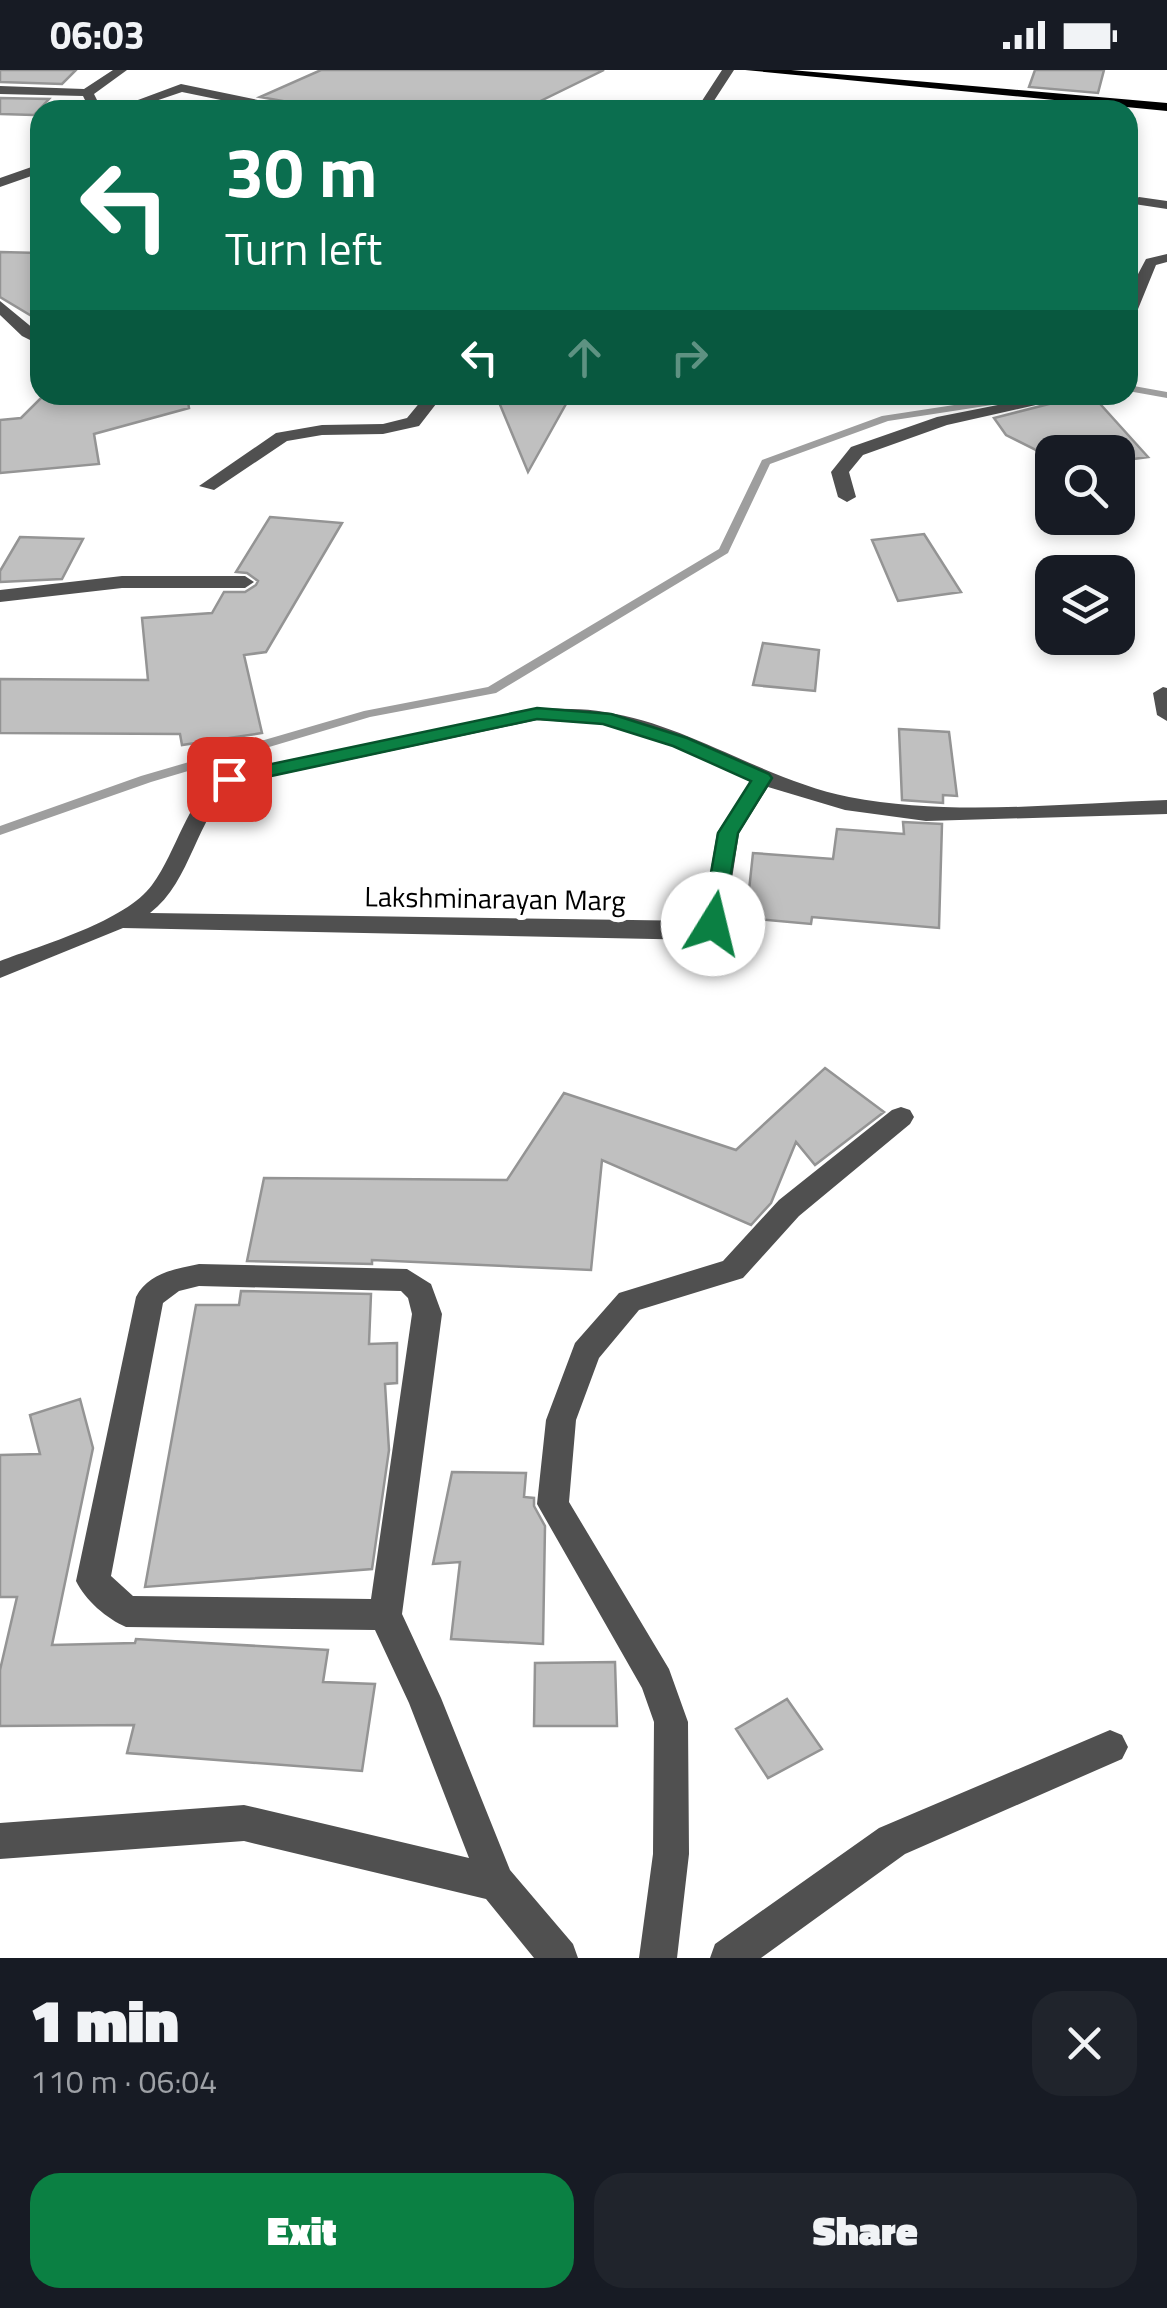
<!DOCTYPE html>
<html lang="en">
<head>
<meta charset="utf-8">
<style>
	body { margin:0; font-family:"Titillium Web",sans-serif; background:#20242c; color:#f1f3f6; height:100vh; display:flex; flex-direction:column; font-size:38px; white-space:nowrap }
	* { box-sizing:border-box; margin:0 }
	p { font-size:32px; color:#9ea1a6 }
	.icon { flex:none; width:55px; height:55px; fill:none; stroke:currentColor; stroke-width:2; stroke-linecap:round; stroke-linejoin:round }
	.map { position:relative; height:1888px; overflow:hidden }
	.drawer { display:flex; flex-direction:column; background:#171b24; flex:1 }
	.drawer>* { flex:none }
	.banner { position:absolute; left:30px; top:30px; width:1108px; height:305px; border-radius:30px; box-shadow:0 5px 15px #0003; background:#0b6e4f; color:#fff; overflow:hidden }
	.buttons { position:absolute; left:1035px; top:365px; display:grid; gap:20px }
	.buttons a { display:grid; place-items:center; width:100px; height:100px; border-radius:20px; background:#171b24; box-shadow:0 5px 15px #0003; font-size:50px }
	.pin { position:absolute; display:grid; place-items:center; width:85px; height:85px; color:#fff; margin:-42px; border-radius:20px; box-shadow:0 5px 15px #0006 }
	.me { position:absolute; width:110px; margin:-55px; rotate:9deg; stroke-linejoin:round; filter:drop-shadow(0 0 8px #0008) }
	.turn { display:flex; align-items:center; gap:35px; height:210px; padding:0 30px; font-size:45px }
	.turn .icon { width:130px; height:130px; stroke-width:2.5 }
	.turn b { display:block; font-size:70px; line-height:85px }
	.lanes { display:flex; align-items:center; height:95px; padding:0 30px; background:#0003; justify-content:center; gap:50px; direction:ltr }
	.lanes .off { opacity:.35 }
	.round { display:grid; place-items:center; flex:none; width:105px; height:105px; border-radius:30px; background:#20242c }
	.summary { display:flex; align-items:center; justify-content:space-between; height:170px; padding:0 30px }
	h1 { font-size:60px; font-weight:800; line-height:75px }
	.button { display:flex; gap:20px; margin-top:auto; padding:20px 30px }
	.button a { flex:1; height:115px; border-radius:30px; background:#0b8043; color:#fff; font-size:40px; font-weight:800; line-height:115px; text-align:center }
	.button a+a { background:#20242c; color:#f1f3f6 }
	.status { display:flex; justify-content:space-between; align-items:center; height:70px; padding:0 50px; background:#171b24; direction:ltr }
	.status svg { height:28px; fill:currentColor }
	.map>svg:first-child { display:block }
	.lines { fill:none; stroke-linecap:round; stroke-linejoin:round }
	.stream { fill:#9e9e9e; fill-rule:evenodd }
	.building { fill:#c0c0c0; stroke:#949494; stroke-width:2.5 }
	.minor { fill:#505050; fill-rule:evenodd }
	.major { fill:#000; fill-rule:evenodd }
	.route { fill:#0b8043; stroke:#07532c; stroke-width:2.5 }
	.labels { text-anchor:middle; dominant-baseline:central; stroke-width:10; stroke-linejoin:round; paint-order:stroke }
	.street-label { font-size:28px; fill:#000; stroke:#fff }
</style>
</head>
<body>
<div class="status"><b>06:03</b><svg viewBox="0 0 49 12"><path d="M0 12V9h3v3zM5 12V6h3v6zM10 12V3h3v9zM15 12V0h3v12zM26 1h20v11H26zM47 4h2v5h-2z"/></svg></div>
<div class="map">
<svg width="1167" height="1888" viewBox="0 0 1167 1888">
	<rect width="100%" height="100%" fill="#fff"/>
	<g class="lines">
		<path class="stream" d="M 1128,315 L 1167,322 L 1167,328 L 1128,321 Z
			M 1019,325 L 1043,325 L 1038,328 L 888,351 L 770,394 L 728,483 L 496,623 L 370,647 L 151,712 L 0,765 L 0,756 L 141,706 L 364,641 L 488,617 L 719,479 L 762,390 L 882,346 Z"/>
	</g>
	<path class="building" d="M 0,0 L 76,0 L 62,14 L 0,12 Z
		M 321,0 L 604,0 L 522,40 L 297,40 L 288,32 L 260,27 Z
		M 1035,0 L 1104,0 L 1098,23 L 1029,17 Z
		M 0,28 L 49,29 L 34,45 L 0,44 Z
		M 0,182 L 40,183 L 40,251 L 0,227 Z
		M 44,325 L 187,325 L 189,338 L 94,364 L 99,394 L 0,403 L 0,350 L 21,348 Z
		M 496,325 L 571,325 L 528,402 Z
		M 1084,325 L 1092,325 L 1148,387 L 1118,391 L 1118,382 L 1052,382 L 1052,388 L 1006,365 L 994,348 Z
		M 270,447 L 342,453 L 266,582 L 244,585 L 262,663 L 182,675 L 180,664 L 0,663 L 0,609 L 148,610 L 142,548 L 212,543 L 224,522 L 245,522 L 256,515 L 258,511 L 247,503 L 236,502 Z
		M 924,464 L 961,522 L 898,531 L 872,470 Z
		M 20,467 L 83,469 L 62,509 L 0,512 L 0,501 Z
		M 763,573 L 819,580 L 815,621 L 753,615 Z
		M 899,659 L 949,662 L 957,726 L 943,725 L 943,733 L 902,730 Z
		M 903,752 L 942,754 L 939,858 L 812,847 L 811,854 L 746,848 L 753,783 L 833,789 L 837,759 L 904,764 Z
		M 825,998 L 884,1042 L 815,1095 L 796,1072 L 771,1133 L 751,1155 L 602,1090 L 591,1200 L 372,1190 L 372,1194 L 247,1191 L 264,1108 L 507,1110 L 564,1023 L 736,1080 Z
		M 241,1221 L 371,1224 L 369,1274 L 397,1273 L 397,1313 L 385,1314 L 389,1380 L 372,1499 L 145,1517 L 196,1235 L 239,1235 Z
		M 80,1329 L 93,1378 L 52,1575 L 135,1573 L 136,1569 L 328,1580 L 323,1612 L 375,1614 L 362,1701 L 127,1683 L 134,1655 L 0,1656 L 0,1600 L 17,1527 L 0,1527 L 0,1385 L 40,1384 L 30,1345 Z
		M 452,1402 L 526,1403 L 524,1427 L 534,1428 L 534,1436 L 545,1456 L 543,1574 L 451,1569 L 460,1492 L 433,1494 Z
		M 615,1592 L 617,1656 L 534,1656 L 535,1593 Z
		M 787,1629 L 822,1679 L 768,1708 L 736,1659 Z"/>
	<g class="lines">
		<path class="minor" d="M 113,0 L 127,0 L 94,24 L 102,40 L 90,40 L 83,26 L 0,24 L 0,16 L 84,19 Z
			M 722,0 L 734,0 L 708,40 L 696,40 Z
			M 181,14 L 287,36 L 293,40 L 269,40 L 182,22 L 129,40 L 111,40 Z
			M 40,94 L 40,103 L 0,117 L 0,108 Z
			M 1139,127 L 1167,131 L 1167,139 L 1134,134 L 1132,131 Z
			M 1167,184 L 1167,192 L 1156,195 L 1136,244 L 1128,248 L 1128,223 L 1146,189 Z
			M 0,231 L 40,264 L 40,275 L 22,266 L 0,245 Z
			M 426,325 L 443,325 L 419,356 L 383,364 L 322,365 L 287,371 L 214,420 L 199,416 L 276,363 L 322,355 L 383,354 L 407,348 Z
			M 1048,325 L 1080,325 L 947,355 L 863,385 L 849,402 L 856,427 L 847,432 L 838,427 L 831,402 L 851,377 L 937,347 Z
			M 122,506 L 245,506 L 254,512 L 245,518 L 122,518 L 0,532 L 0,520 Z
			M 1163,617 L 1167,618 L 1167,651 L 1157,645 L 1153,623 Z
			M 537,638 C 559,639 583,638 605,642 C 690,655 764,710 849,727 C 952,747 1063,733 1167,730 L 1167,744 L 926,751 L 845,740 L 768,717 L 739,763 L 725,855 L 702,870 L 123,858 L 0,908 L 0,891 C 42,875 126,851 152,815 C 178,779 185,734 221,704 ZM 537,650 L 603,654 L 673,676 L 751,711 L 717,763 L 702,851 L 150,843 C 193,810 194,748 236,714 Z
			M 901,1037 L 910,1040 L 914,1047 L 910,1054 L 799,1146 L 743,1208 L 639,1240 L 599,1288 L 576,1350 L 569,1432 L 669,1599 L 688,1652 L 689,1784 L 677,1888 L 639,1888 L 653,1784 L 654,1652 L 642,1618 L 537,1434 L 546,1350 L 575,1273 L 619,1223 L 723,1191 L 779,1130 L 892,1040 Z
			M 199,1194 L 407,1199 L 431,1214 L 442,1244 L 402,1544 L 441,1628 L 510,1800 L 573,1874 L 578,1888 L 534,1888 L 486,1829 L 244,1771 L 0,1789 L 0,1753 L 244,1735 L 469,1788 L 409,1633 L 375,1560 L 126,1557 C 107,1549 85,1530 76,1511 L 136,1227 C 148,1203 175,1199 199,1194 ZM 199,1216 L 401,1221 L 408,1228 L 412,1244 L 371,1529 L 133,1526 L 111,1506 L 163,1233 L 179,1221 Z
			M 1110,1660 L 1122,1665 L 1128,1677 L 1122,1689 L 905,1784 L 761,1888 L 710,1888 L 715,1874 L 879,1758 Z"/>
		<path class="major" d="M 745,0 L 791,0 L 1167,33 L 1167,41 Z"/>
	</g>
	<path class="route" d="M 537,638 L 611,644 L 687,668 L 769,704 L 772,708 L 738,763 L 721,860 L 705,860 L 702,854 L 718,763 L 751,711 L 673,676 L 603,654 L 537,649 L 229,715 L 219,709 L 229,703 Z"/>
	<g class="labels">
		<g class="street-label">
			<text transform="translate(495 828) rotate(1)">Lakshminarayan Marg</text>
		</g>
	</g>
</svg>
<div class="buttons">
<a><svg class="icon" aria-label="search" viewBox="0 0 24 24"><circle cx="10" cy="10" r="6"/><path d="M15 15l6 6"/></svg></a>
<a><svg class="icon" aria-label="layers" viewBox="0 0 24 24"><path d="M12 4l9 5-9 5-9-5zM3 14l9 5 9-5"/></svg></a>
</div>
<div class="pin" style="left:229px;top:709px;background:#d93025"><svg class="icon" aria-label="arrive" viewBox="0 0 24 24"><path d="M6 21V4h12l-3 4 3 4H6"/></svg></div>
<svg class="me" style="left:713px;top:854px" viewBox="-20 -20 40 40"><circle r="19" fill="#fff"/><path d="M0-13L10 11 0 6-10 11z" fill="#0b8043"/></svg>
<div class="banner">
<div class="turn"><svg class="icon" aria-label="left" viewBox="0 0 24 24"><path d="M17 20v-9H6M10 6l-5 5 5 5"/></svg><div><b>30 m</b>Turn left</div></div>
<div class="lanes"><svg class="icon" aria-label="left" viewBox="0 0 24 24"><path d="M17 20v-9H6M10 6l-5 5 5 5"/></svg><svg class="icon off" aria-label="ahead" viewBox="0 0 24 24"><path d="M12 20V5M6 11l6-6 6 6"/></svg><svg class="icon off" aria-label="right" viewBox="0 0 24 24"><path d="M7 20v-9h11M14 6l5 5-5 5"/></svg></div>
</div>
</div>
<section class="drawer">
<div class="summary"><div><h1>1 min</h1><p>110 m · 06:04</p></div><a class="round"><svg class="icon" aria-label="close" viewBox="0 0 24 24"><path d="M6 6l12 12M18 6L6 18"/></svg></a></div>
<div class="button"><a>Exit</a><a>Share</a></div>
</section>
</body>
</html>
